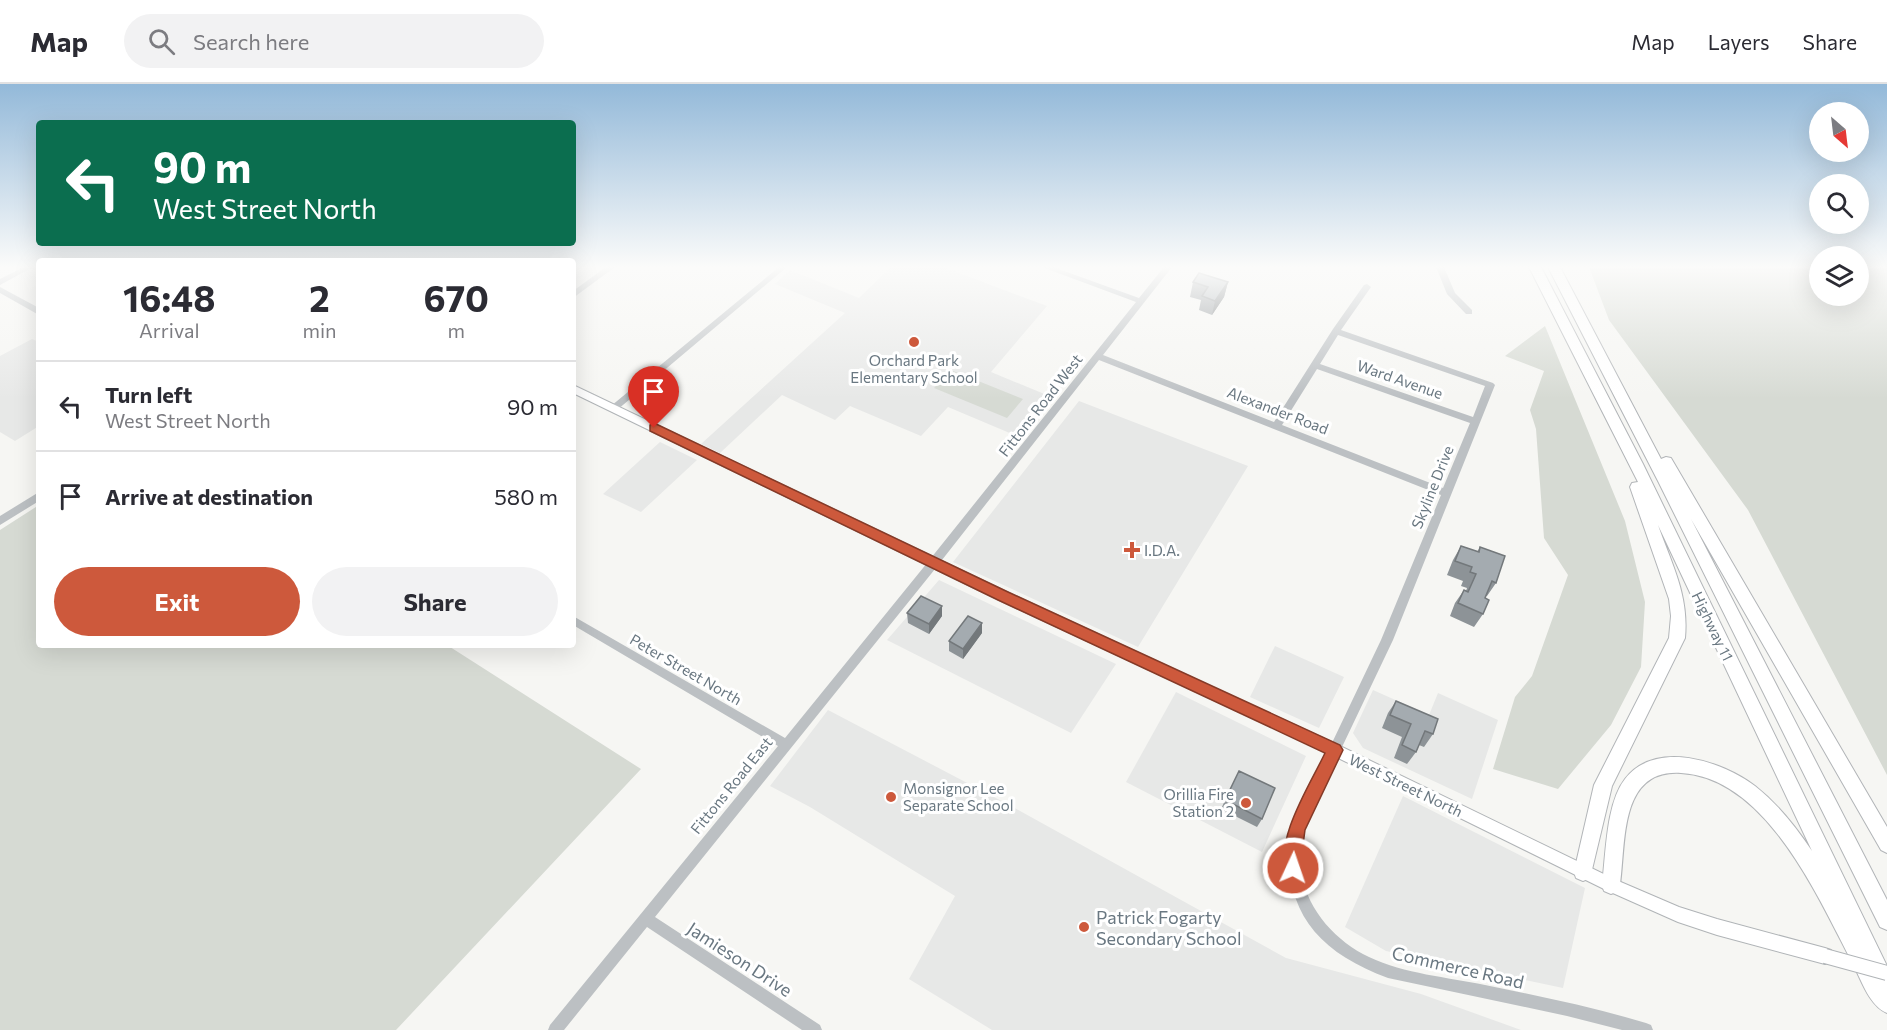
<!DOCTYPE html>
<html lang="en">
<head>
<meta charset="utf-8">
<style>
	body { margin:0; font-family:Commissioner,sans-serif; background:#f2f2f3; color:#2b2b33; height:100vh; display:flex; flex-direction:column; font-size:22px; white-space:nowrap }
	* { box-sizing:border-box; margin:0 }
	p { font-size:20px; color:#7c7c81 }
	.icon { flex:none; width:33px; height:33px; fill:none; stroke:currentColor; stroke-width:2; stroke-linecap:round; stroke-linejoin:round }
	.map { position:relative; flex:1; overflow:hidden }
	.drawer { position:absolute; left:36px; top:174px; width:540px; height:390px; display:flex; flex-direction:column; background:#fff; border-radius:6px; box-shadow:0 6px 24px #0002 }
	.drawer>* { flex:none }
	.guide { position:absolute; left:36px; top:36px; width:540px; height:126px; border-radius:6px; box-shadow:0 6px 24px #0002; background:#0b6e4f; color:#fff; overflow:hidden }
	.needle { width:39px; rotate:152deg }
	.controls { position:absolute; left:1809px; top:18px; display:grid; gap:12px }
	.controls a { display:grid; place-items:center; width:60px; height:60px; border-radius:50%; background:#fff; box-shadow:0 6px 24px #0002; font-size:30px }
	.pin { position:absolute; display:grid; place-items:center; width:51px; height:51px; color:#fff; margin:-62px -26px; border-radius:50% 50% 50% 0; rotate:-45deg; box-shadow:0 0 6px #0007 }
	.pin .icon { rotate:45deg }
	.me { position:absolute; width:66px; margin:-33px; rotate:3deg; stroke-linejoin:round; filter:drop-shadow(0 0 4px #0008) }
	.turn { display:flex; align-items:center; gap:21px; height:126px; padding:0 18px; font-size:27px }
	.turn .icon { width:78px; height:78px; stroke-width:2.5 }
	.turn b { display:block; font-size:42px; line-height:51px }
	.eta { display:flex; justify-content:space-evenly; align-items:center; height:102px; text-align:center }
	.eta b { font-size:36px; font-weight:700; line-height:42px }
	.primary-button { display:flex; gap:12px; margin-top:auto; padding:12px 18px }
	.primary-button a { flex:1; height:69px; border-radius:36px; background:#cd593c; color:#fff; font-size:24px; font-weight:700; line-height:69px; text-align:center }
	.primary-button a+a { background:#f2f2f3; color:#2b2b33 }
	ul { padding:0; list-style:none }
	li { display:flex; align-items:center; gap:18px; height:90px; padding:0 18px; border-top:2px solid #e1e1e2 }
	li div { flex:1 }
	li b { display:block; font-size:22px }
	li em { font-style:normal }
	header { display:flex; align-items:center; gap:36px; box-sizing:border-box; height:84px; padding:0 30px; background:#fff; border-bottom:2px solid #e1e1e2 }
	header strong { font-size:28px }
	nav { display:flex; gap:33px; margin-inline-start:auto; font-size:21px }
	.search { width:420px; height:54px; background:#f2f2f3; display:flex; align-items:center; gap:15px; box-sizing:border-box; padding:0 21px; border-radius:33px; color:#7c7c81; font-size:22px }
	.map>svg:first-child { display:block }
	.built { fill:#e7e8e7 }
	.green { fill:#d6dad3 }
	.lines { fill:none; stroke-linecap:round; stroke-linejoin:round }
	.major-casing { stroke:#b0b4b7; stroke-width:2 }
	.highway-casing { stroke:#b2b5b8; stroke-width:2 }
	.minor { fill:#bcc0c3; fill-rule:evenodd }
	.major { fill:#fff; fill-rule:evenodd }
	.highway { fill:#fff; fill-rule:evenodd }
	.major-bridge-casing { stroke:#b0b4b7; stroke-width:16; stroke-linecap:butt }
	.major-bridge { stroke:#fff; stroke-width:14 }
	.wall { fill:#8d9397 }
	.shaded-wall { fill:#73787b }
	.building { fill:#a4abb0; stroke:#73787b; stroke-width:1.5 }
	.route { fill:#cd593c; stroke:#853a27; stroke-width:1.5 }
	.poi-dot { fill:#cd593c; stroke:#fff; stroke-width:2 }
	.labels { text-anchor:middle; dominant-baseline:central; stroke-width:6; stroke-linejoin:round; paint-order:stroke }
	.poi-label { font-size:15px; fill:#697781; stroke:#fff; text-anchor:start }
	.street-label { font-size:15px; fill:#697781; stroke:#fff }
	.near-poi-label { font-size:18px; fill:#697781; stroke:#fff; text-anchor:start }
	.near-street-label { font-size:18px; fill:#697781; stroke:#fff }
</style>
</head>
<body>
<header>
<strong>Map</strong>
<div class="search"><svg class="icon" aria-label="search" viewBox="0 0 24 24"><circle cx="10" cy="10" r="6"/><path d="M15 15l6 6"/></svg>Search here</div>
<nav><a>Map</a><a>Layers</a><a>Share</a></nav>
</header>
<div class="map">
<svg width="1887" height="946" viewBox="0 0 1887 946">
	<rect width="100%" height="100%" fill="#f6f6f3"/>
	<path class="built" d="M 891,183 L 943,183 L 1047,222 L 991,288 L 1054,314 L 1019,353 L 948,323 L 921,352 L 850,322 L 835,336 L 782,311 L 720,369 L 701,360 L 845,229 L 775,200 L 790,186 L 859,214 Z
		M 32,255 L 39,258 L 39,342 L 15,357 L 0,348 L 0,272 Z
		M 1079,317 L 1248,382 L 1138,563 L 953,478 Z
		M 660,358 L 697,376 L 641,428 L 603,410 Z
		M 939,496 L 1116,580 L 1071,649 L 887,556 Z
		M 1275,562 L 1344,593 L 1319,644 L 1250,613 Z
		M 1373,606 L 1429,631 L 1438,609 L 1498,636 L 1472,715 L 1363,664 L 1353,649 Z
		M 1176,608 L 1306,672 L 1262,768 L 1126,698 Z
		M 828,626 L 1013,723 L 1286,874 L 1421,910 L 1521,946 L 992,946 L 909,895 L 955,812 L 810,723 L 770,702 Z
		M 1403,712 L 1585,804 L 1563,904 L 1386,867 L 1345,843 Z"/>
	<path class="green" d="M 1589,183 L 1819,183 L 1820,212 L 1858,212 L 1859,183 L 1887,183 L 1887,691 L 1748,426 L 1609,236 Z
		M 1545,242 L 1625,437 L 1645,518 L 1641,583 L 1611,641 L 1558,705 L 1493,685 L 1515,613 L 1532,592 L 1568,491 L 1544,454 L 1536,345 L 1530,326 L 1544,287 L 1505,272 Z
		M 951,286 L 1023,315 L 1007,334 L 934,304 Z
		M 39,421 L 39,561 L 447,561 L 641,685 L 396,946 L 0,946 L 0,446 Z"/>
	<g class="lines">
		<defs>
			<path id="major" d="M 573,301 L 1007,508 L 1340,662 L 1616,796 L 1679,823 L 1717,835 L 1825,864 L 1831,866 L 1833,872 L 1831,878 L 1825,880 L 1717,851 L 1678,838 L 1606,806 L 1330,670 L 999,516 L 573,309 Z"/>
			<path id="highway" d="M 1529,183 L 1541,183 L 1643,380 L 1887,882 L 1887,929 C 1870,922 1862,898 1854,882 C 1819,816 1768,694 1681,689 C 1619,685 1626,758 1620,801 L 1618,807 L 1611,810 L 1604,807 L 1602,801 C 1606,770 1606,719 1625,695 C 1656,655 1722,677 1755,702 C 1778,720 1796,743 1812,767 L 1658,441 C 1672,481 1689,511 1685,554 L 1612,702 L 1590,794 L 1583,797 L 1576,794 L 1574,788 L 1594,701 L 1669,554 L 1671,532 L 1669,515 L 1630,403 L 1632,399 L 1638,398 Z
				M 1548,183 L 1560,183 L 1661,375 L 1666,373 L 1671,374 L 1887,743 L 1887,769 L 1881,766 L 1691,435 L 1887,816 L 1887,846 L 1880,843 L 1658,397 Z"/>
		</defs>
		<use href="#major" class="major-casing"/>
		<use href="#highway" class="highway-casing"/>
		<path class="minor" d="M 24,183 L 33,183 L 0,201 L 0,195 Z
			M 606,183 L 615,183 L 573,214 L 573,207 Z
			M 779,183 L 787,183 L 617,326 L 611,326 L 609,324 L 611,322 Z
			M 1042,183 L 1053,183 L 1139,214 L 1164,183 L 1172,183 L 1103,271 L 1274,338 L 1333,245 L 1364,201 L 1367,200 L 1371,203 L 1341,246 L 1493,299 L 1495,301 L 1393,556 L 1303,745 C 1301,761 1300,775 1302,791 C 1308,827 1337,858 1369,873 C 1405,890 1447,893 1485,901 C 1539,912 1593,923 1646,939 L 1651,941 L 1653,946 L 1622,946 L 1567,932 L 1388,894 C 1316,867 1280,825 1291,745 L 1381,556 L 1441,411 L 1099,276 L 931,490 L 655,833 L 820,941 L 822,946 L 802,946 L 647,843 L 564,946 L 548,946 L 550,941 L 778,662 L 573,541 L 573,532 L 785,654 L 923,484 L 1136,218 ZM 1338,251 L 1485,302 L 1473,333 L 1320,280 ZM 1317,285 L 1470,339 L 1443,404 L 1282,341 Z
			M 1436,183 L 1444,183 L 1455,209 L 1472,226 L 1472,230 L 1466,230 L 1447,210 Z
			M 0,203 L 39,224 L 39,231 L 0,209 Z
			M 39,408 L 39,417 L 0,441 L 0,432 Z"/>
		<use href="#major" class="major"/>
		<use href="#highway" class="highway"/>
		<defs>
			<path id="major-bridge" d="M 1825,872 L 1887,889"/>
		</defs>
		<use href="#major-bridge" class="major-bridge-casing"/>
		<use href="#major-bridge" class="major-bridge"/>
	</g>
	<path class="wall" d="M 1193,198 L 1228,198 L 1224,213 L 1212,231 L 1199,226 L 1201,216 L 1190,213 Z
		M 1461,462 L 1477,468 L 1480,463 L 1496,499 L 1487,512 L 1486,512 L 1483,530 L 1474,543 L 1450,532 L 1455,519 L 1464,506 L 1466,507 L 1467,504 L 1461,502 L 1463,497 L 1447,491 L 1453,476 Z
		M 942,522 L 942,532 L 929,550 L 908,539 L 907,529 Z
		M 982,549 L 963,575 L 949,567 L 949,557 Z
		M 1396,617 L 1433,650 L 1424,663 L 1419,661 L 1416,668 L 1407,680 L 1394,674 L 1402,653 L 1382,644 L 1388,629 Z
		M 1239,687 L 1262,735 L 1257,743 L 1221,725 Z"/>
	<path class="shaded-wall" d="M 1228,198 L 1224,213 L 1212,231 L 1215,217 Z
		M 942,522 L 942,532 L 929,550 L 929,540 Z
		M 982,539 L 982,549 L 963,575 L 963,565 Z"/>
	<path class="building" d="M 1199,189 L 1228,198 L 1215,217 L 1202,212 L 1208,203 L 1193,198 Z
		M 1461,462 L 1479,468 L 1480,463 L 1505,472 L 1496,499 L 1492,497 L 1485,514 L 1489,516 L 1483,530 L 1458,519 L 1464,506 L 1468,508 L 1476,490 L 1470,488 L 1472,483 L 1455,477 Z
		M 921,512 L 942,522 L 929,540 L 907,529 Z
		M 968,532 L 982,539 L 963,565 L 949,557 Z
		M 1396,617 L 1438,635 L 1433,650 L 1425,647 L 1416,668 L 1402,661 L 1411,640 L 1390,631 Z
		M 1239,687 L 1275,704 L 1262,735 L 1225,716 Z"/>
	<linearGradient id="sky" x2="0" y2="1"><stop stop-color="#93b9d9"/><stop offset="0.58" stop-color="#fbfbfa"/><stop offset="1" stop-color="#fbfbfa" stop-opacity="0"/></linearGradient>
	<rect width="1887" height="315" fill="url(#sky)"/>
	<path class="route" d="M 654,339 L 1008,508 L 1340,661 L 1343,666 L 1305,746 L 1299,790 L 1293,793 L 1287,790 C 1273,757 1311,699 1325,669 L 998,516 L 650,347 L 650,341 Z"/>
	<g class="poi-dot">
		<circle cx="914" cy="258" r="6"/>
		<path d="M1129 457h6v6h6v6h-6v6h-6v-6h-6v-6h6z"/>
		<circle cx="891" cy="713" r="6"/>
		<circle cx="1246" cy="719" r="6"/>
		<circle cx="1084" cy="843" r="6"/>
	</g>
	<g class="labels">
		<g class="poi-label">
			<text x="914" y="276" text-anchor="middle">Orchard Park<tspan x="914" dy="17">Elementary School</tspan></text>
			<text x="1144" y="466">I.D.A.</text>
			<text x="903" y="704">Monsignor Lee<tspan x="903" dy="17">Separate School</tspan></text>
			<text x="1234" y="710" text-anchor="end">Orillia Fire<tspan x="1234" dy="17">Station 2</tspan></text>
		</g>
		<g class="street-label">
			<text transform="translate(1400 295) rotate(19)">Ward Avenue</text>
			<text transform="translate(1040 321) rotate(-52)">Fittons Road West</text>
			<text transform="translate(1278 326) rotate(21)">Alexander Road</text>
			<text transform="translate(1432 403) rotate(-68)">Skyline Drive</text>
			<text transform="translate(1713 542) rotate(64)">Highway 11</text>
			<text transform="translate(686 585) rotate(30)">Peter Street North</text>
			<text transform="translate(731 701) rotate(-51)">Fittons Road East</text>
			<text transform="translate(1406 701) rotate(26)">West Street North</text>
		</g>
		<g class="near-poi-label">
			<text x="1096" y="833">Patrick Fogarty<tspan x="1096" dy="21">Secondary School</tspan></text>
		</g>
		<g class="near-street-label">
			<text transform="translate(740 875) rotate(33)">Jamieson Drive</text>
			<text transform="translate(1458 883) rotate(13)">Commerce Road</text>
		</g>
	</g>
</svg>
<div class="controls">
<a><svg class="needle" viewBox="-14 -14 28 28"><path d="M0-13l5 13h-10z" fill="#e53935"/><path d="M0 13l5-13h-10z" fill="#7c7c81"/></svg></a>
<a><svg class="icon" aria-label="search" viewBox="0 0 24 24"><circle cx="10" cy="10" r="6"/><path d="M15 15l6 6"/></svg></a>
<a><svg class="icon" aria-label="layers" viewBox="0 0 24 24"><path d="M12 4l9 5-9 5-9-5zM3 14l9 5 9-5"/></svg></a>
</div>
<div class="pin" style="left:654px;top:344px;background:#d93025"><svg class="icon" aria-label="arrive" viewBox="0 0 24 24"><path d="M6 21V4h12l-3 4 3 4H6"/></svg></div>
<svg class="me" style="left:1293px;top:784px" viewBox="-20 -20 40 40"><circle r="17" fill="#cd593c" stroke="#fff" stroke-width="3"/><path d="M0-11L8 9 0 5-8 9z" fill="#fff"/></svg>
<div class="guide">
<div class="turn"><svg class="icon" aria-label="left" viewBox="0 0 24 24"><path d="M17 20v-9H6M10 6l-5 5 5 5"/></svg><div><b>90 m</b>West Street North</div></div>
</div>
<section class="drawer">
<div class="eta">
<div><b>16:48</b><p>Arrival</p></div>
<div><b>2</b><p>min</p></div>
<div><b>670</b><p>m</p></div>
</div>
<ul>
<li><svg class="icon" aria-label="left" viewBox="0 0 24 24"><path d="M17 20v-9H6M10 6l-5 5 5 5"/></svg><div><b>Turn left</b><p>West Street North</p></div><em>90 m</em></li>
<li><svg class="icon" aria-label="arrive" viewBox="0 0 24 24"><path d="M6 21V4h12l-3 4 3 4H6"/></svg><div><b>Arrive at destination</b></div><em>580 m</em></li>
</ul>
<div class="primary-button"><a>Exit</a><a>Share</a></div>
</section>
</div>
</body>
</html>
